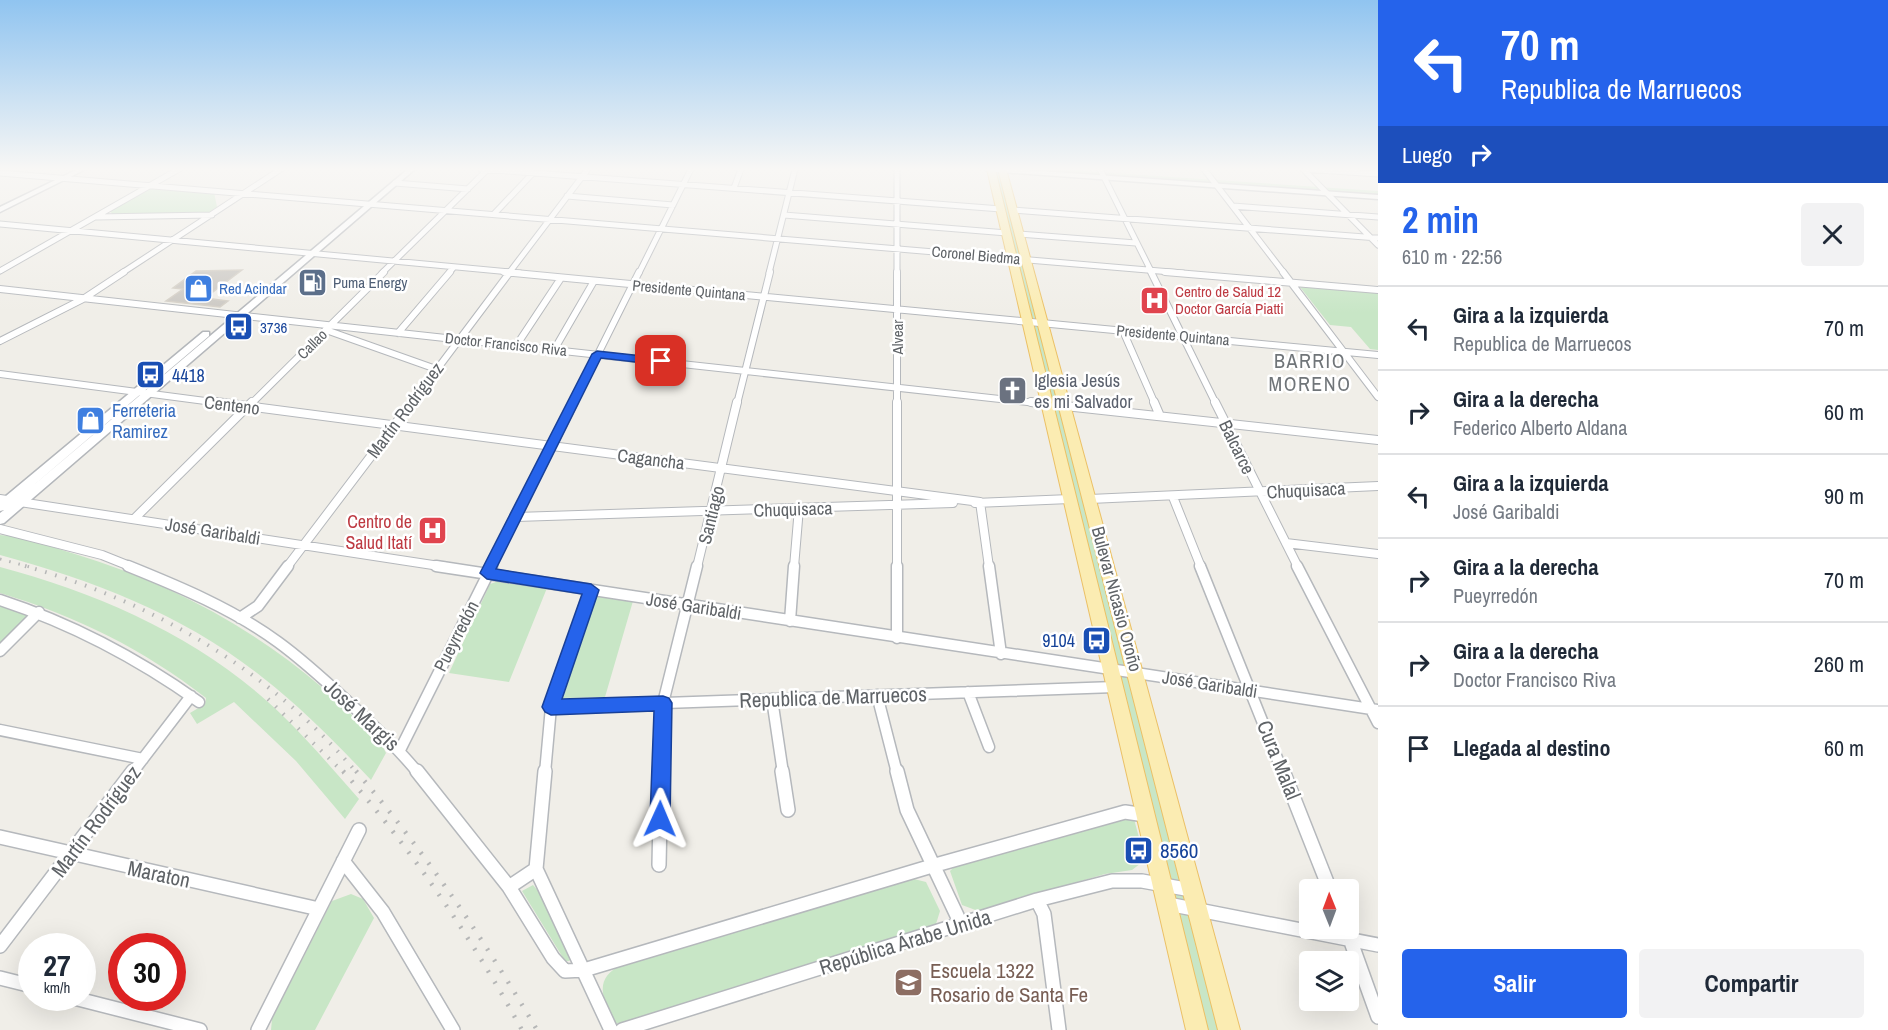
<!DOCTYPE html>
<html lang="es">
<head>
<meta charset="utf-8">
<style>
	body { margin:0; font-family:"Archivo Narrow",sans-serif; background:#f2f2f3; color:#1f2937; height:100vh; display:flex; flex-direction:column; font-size:22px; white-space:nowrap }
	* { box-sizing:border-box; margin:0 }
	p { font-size:20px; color:#747a83 }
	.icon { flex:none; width:33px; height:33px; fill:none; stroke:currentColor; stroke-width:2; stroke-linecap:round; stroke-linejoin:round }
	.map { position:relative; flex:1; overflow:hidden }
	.details { display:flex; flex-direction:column; background:#fff; width:510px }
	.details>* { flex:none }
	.top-card { background:#2563eb; color:#fff; overflow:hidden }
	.needle { width:39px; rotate:359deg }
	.tools { position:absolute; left:1299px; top:879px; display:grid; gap:12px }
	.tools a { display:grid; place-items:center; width:60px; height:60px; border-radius:6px; background:#fff; box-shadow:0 6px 24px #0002; font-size:30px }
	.speed { position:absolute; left:18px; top:933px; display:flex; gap:12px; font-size:30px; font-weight:700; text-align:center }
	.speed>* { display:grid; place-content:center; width:78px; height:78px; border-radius:50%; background:#fff; box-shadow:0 6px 24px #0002; line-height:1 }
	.speed small { font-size:15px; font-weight:400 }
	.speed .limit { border:9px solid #d22; background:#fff; color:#111 }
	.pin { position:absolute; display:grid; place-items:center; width:51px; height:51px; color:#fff; margin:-26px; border-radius:12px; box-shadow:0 3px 9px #0006 }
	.me { position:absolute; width:66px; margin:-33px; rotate:1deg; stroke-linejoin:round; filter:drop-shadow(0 0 4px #0008) }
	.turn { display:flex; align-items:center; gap:21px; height:126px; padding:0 24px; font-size:27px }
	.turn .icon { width:78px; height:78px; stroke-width:2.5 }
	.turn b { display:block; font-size:42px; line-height:51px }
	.then { display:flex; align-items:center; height:57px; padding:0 24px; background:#0003; gap:12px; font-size:22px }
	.round { display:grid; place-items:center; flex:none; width:63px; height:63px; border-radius:6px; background:#f2f2f3 }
	.summary { display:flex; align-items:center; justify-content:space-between; height:102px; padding:0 24px }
	h1 { font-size:36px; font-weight:700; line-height:45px; color:#2563eb }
	.primary-button { display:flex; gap:12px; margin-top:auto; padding:12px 24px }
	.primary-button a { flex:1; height:69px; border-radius:6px; background:#2563eb; color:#fff; font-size:24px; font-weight:700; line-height:69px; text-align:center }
	.primary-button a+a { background:#f2f2f3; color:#1f2937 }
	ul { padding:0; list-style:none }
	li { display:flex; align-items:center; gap:18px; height:84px; padding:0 24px; border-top:2px solid #e0e1e3 }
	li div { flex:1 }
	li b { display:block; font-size:22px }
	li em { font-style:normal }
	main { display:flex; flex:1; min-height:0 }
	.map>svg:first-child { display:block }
	.green { fill:#c8e6c6 }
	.building { fill:#ccc9c4; stroke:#d5d0c7; stroke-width:1.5 }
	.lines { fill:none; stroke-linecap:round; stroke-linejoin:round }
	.street-far4-casing { stroke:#b5b8bc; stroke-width:7 }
	.street-far3-casing { stroke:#b5b8bc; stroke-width:8 }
	.street-far2-casing { stroke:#b5b8bc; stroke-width:10 }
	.street-far1-casing { stroke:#b5b8bc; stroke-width:13 }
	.street-casing { stroke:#b5b8bc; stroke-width:16 }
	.secondary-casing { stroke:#b4b7bb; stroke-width:3 }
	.primary-casing { stroke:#ebc066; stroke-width:2 }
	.street-far4 { stroke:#fff; stroke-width:5 }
	.street-far3 { stroke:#fff; stroke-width:6 }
	.street-far2 { stroke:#fff; stroke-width:8 }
	.street-far1 { stroke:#fff; stroke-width:10 }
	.street { stroke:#fff; stroke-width:13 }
	.secondary { fill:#fff; fill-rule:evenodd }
	.primary { fill:#fbecb2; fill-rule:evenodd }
	.rail-far2 { stroke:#b6b7b7; stroke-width:3; stroke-dasharray:1.5 8; stroke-linecap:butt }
	.rail-far1 { stroke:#b6b7b7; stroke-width:4; stroke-dasharray:1.5 9; stroke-linecap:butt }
	.rail { stroke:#b6b7b7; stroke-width:4.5; stroke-dasharray:2 11; stroke-linecap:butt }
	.route { fill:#2563eb; stroke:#184099; stroke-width:1.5 }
	.labels { text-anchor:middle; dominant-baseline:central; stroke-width:5; stroke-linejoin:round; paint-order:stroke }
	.far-street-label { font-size:15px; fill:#5f6367; stroke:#fff }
	.far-service-label { font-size:15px; fill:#4e5e75; stroke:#fff; text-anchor:start }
	.far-shop-label { font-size:15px; fill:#366cbe; stroke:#fff; text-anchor:start }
	.far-health-label { font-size:15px; fill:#be3a42; stroke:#fff; text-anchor:start }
	.far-transit-label { font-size:15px; fill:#164399; stroke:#fff; text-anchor:start }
	.transit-label { font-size:18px; fill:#164399; stroke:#fff; text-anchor:start }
	.worship-label { font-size:18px; fill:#5b616d; stroke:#fff; text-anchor:start }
	.street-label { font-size:18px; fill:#5f6367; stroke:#fff }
	.shop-label { font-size:18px; fill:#366cbe; stroke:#fff; text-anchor:start }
	.health-label { font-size:18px; fill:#be3a42; stroke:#fff; text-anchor:end }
	.neighbourhood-label { font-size:20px; letter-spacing:1.5px; fill:#707579; stroke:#fff }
	.near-street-label { font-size:21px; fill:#5f6367; stroke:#fff }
	.near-transit-label { font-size:21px; fill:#164399; stroke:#fff; text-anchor:start }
	.near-education-label { font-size:21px; fill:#785e54; stroke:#fff; text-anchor:start }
</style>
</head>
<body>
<main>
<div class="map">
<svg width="1378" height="1030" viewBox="0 0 1378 1030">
	<rect width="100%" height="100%" fill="#f0eee8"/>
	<path class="green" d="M 987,169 L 1053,169 L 1378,191 L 1378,197 L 1003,170 L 1229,1030 L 1197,1030 L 991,169 Z
		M 154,187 L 214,192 L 217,207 L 208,213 L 113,215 L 110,211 Z
		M 1300,287 L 1378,293 L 1378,350 L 1370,349 L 1351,327 L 1330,325 Z
		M 0,535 C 25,537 51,547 75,554 C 194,590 302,655 384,749 L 386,753 L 371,780 C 337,744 302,708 262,677 C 186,616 93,580 0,555 Z
		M 0,567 C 102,594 205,640 282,715 C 309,741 334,771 359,799 L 345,819 L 296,761 L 234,702 L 197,724 L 190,713 L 205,704 L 206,698 C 143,649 76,616 0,593 Z
		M 499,581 L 547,588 L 509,682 L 449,673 L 490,584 Z
		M 596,596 L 633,601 L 605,697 L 563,698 Z
		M 0,605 L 26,615 L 26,619 L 0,646 Z
		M 1119,818 L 1134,819 L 1145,860 L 1132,870 L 1105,874 L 978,911 L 962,905 L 950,871 L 954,867 Z
		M 910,878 L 926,882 L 940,911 L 936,924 L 633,1023 L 621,1025 L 614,1022 C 601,996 594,978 623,964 Z
		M 533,885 L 547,901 L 571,959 L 569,961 L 565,961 L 522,891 Z
		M 351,894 L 363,899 L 374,918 L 315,1030 L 271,1030 L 272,1019 L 332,901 Z"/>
	<path class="building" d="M 242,270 L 205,298 L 228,301 L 220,307 L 166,301 L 183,289 L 173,288 L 196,271 Z
		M 1001,383 L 1023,386 L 1025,397 L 1002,394 Z"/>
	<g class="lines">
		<defs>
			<path id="street-far4" d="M 481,169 L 1001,209
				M 897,169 L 897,273
				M 1100,169 L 1152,273
				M 1204,169 L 1284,273
				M 1303,169 L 1378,245
				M 1303,169 L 1378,174
				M 0,173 L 1183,273
				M 395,183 L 468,189
				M 734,188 L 741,169
				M 567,196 L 673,205
				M 1233,206 L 1378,217
				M 1013,210 L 1378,238
				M 494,214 L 533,173
				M 784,215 L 1007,233
				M 96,217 L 212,215
				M 0,224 L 520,273
				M 1019,234 L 1136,243
				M 0,271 L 179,169
				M 122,273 L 281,169
				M 382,273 L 488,169
				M 449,273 L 454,267
				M 509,273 L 588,169
				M 639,273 L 691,169
				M 769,273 L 795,169"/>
			<path id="street-far3" d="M 504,272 L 1378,355
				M 897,272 L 897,404
				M 1151,272 L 1216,404
				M 1165,272 L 1378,290
				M 1283,272 L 1378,397
				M 0,289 L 1045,404
				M 326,330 L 436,369
				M 1123,331 L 1155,404
				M 398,333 L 450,272
				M 0,341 L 83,299 L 124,272
				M 516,346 L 561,278
				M 554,350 L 594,281
				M 0,374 L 228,404
				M 251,404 L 384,272
				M 411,404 L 510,272
				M 573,404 L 639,272
				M 737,404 L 770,272"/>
			<path id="street-far2" d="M 216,402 L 980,502 L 989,567
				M 897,402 L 897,567
				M 1031,402 L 1047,404
				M 1154,402 L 1160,416
				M 1215,402 L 1298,567
				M 1065,406 L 1378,440
				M 1173,497 L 1201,567
				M 0,499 L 446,567
				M 1090,499 L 1378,486
				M 975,503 L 1070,499
				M 516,517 L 953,503
				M 135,518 L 252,402
				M 0,529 L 102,555 L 132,567
				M 1286,543 L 1378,554
				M 287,567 L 412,402
				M 491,567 L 574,402
				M 697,567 L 737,402
				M 794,567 L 799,508"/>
			<path id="street-far1" d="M 128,566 C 180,587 233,609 278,642 C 307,663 332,687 358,711 C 379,731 400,750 418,773
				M 436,566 L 1378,710
				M 897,566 L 897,638
				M 989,566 L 1001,654
				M 1200,566 L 1283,773
				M 1297,566 L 1378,723
				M 0,600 C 73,624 137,658 199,702
				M 240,618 L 258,606 L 288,566
				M 790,621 L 794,566
				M 0,651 L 39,612
				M 968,692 L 989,747
				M 877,695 L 897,773
				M 772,699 L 783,773
				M 551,707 L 1115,687
				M 0,730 L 143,759
				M 400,750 L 492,566
				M 132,773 L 191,696
				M 545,773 L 551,707 L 591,590
				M 661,773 L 663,703 L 697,566"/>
			<path id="street" d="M 417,771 L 509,887 L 553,958 L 565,971 L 584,970 L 932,866 L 1125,812 L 1145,815
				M 545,771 L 536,869 L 611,1030
				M 782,771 L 788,810
				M 897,771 L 907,810 L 961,924
				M 1283,771 L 1330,890
				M 0,837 L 319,909
				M 343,861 L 383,912 L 453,1030
				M 659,865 L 661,771
				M 509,887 L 536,869
				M 1037,900 L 1044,914 L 1059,1030
				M 1168,904 L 1378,945
				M 1346,928 L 1378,1017
				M 0,946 L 133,771
				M 0,978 L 32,986
				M 74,998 L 200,1030
				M 258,1030 L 359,830
				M 622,1030 L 1037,900 L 1112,881 L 1142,881 L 1191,890"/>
			<path id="secondary" d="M 78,169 L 86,169 L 0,212 L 0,207 Z
				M 408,169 L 415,169 L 4,523 L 0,524 L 0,513 L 4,510 L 0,511 L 0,501 L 203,332 L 209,332 L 209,336 L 29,489 Z
				M 984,169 L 1013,169 L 1378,195 L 1378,199 L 987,171 Z"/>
			<path id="primary" d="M 987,169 L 995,169 L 1208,1030 L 1186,1030 Z
				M 998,169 L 1006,169 L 1240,1030 L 1218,1030 Z"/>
		</defs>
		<use href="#street-far4" class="street-far4-casing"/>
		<use href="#street-far3" class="street-far3-casing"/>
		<use href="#street-far2" class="street-far2-casing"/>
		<use href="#street-far1" class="street-far1-casing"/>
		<use href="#street" class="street-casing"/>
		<use href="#secondary" class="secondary-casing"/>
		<use href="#primary" class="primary-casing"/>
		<use href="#street-far4" class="street-far4"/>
		<use href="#street-far3" class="street-far3"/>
		<use href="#street-far2" class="street-far2"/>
		<use href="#street-far1" class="street-far1"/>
		<use href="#street" class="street"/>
		<use href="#secondary" class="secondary"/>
		<use href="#primary" class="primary"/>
		<path class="rail-far2" d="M 0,559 L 30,567"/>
		<path class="rail-far1" d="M 25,566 C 154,602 270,670 357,773
			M 268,699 L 344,773"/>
		<path class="rail" d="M 343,771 C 413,851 471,937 522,1030
			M 356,771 C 425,852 483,938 537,1030"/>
	</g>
	<linearGradient id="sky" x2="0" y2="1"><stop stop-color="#90c4f0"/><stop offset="0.54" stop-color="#f8f7f5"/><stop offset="1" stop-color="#f8f7f5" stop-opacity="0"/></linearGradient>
	<rect width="1378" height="313" fill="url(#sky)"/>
	<path class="route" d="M 597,351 L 661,358 L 666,361 L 661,365 L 601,358 L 496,569 L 591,584 L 599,590 L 562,699 L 663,696 L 669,698 L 672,703 L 670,819 L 667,826 L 660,828 L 653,826 L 650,819 L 654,711 L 551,715 L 545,712 L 542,707 L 582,594 L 487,579 L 480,573 L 592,354 Z"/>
	<defs>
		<symbol id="fuel-square" viewBox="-11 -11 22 22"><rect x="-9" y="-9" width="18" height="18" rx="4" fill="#5c6f8a" stroke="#fff"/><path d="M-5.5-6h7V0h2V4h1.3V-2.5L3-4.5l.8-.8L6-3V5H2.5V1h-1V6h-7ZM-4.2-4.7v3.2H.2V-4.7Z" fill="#fff"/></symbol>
		<symbol id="shop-square" viewBox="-11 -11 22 22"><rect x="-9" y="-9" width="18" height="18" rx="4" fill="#3f7fe0" stroke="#fff"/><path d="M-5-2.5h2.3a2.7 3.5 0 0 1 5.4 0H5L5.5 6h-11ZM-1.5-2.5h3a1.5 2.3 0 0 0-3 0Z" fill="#fff"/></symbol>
		<symbol id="hospital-square" viewBox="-11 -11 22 22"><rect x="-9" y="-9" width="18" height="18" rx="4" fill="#e0444e" stroke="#fff"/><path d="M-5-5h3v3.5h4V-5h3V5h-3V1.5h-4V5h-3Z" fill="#fff"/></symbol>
		<symbol id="bus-square" viewBox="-11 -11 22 22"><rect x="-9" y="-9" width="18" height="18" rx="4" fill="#1a4fb4" stroke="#fff"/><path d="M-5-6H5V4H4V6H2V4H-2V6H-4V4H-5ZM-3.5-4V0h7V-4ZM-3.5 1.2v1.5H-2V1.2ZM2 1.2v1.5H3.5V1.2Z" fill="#fff"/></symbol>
		<symbol id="church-square" viewBox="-11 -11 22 22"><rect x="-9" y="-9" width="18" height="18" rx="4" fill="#6b7280" stroke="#fff"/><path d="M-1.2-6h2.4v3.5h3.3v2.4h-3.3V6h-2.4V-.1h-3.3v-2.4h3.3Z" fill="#fff"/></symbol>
		<symbol id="school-square" viewBox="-11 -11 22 22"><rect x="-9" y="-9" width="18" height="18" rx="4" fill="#8d6e63" stroke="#fff"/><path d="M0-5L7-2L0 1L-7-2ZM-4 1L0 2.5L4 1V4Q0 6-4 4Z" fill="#fff"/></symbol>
	</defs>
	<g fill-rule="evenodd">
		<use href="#fuel-square" x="296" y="266" width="33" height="33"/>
		<use href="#shop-square" x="182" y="272" width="33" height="33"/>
		<use href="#hospital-square" x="1138" y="284" width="33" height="33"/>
		<use href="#bus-square" x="222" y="310" width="33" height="33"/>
		<use href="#bus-square" x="134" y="358" width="33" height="33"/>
		<use href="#church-square" x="996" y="374" width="33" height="33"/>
		<use href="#shop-square" x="74" y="404" width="33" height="33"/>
		<use href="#hospital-square" x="416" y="514" width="33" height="33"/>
		<use href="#bus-square" x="1080" y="624" width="33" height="33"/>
		<use href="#bus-square" x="1122" y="834" width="33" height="33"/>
		<use href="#school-square" x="892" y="966" width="33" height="33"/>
	</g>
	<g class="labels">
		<g class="far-street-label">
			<text transform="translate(976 255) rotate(5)">Coronel Biedma</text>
			<text transform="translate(689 290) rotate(5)">Presidente Quintana</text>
			<text transform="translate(1173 335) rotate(5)">Presidente Quintana</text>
			<text transform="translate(897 337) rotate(-90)">Alvear</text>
			<text transform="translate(312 344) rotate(-45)">Callao</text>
			<text transform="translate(506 344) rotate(6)">Doctor Francisco Riva</text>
		</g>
		<g class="far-service-label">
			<text x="333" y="282">Puma Energy</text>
		</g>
		<g class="far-shop-label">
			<text x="219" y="288">Red Acindar</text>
		</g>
		<g class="far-health-label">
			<text x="1175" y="291">Centro de Salud 12<tspan x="1175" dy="17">Doctor García Piatti</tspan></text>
		</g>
		<g class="far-transit-label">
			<text x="260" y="327">3736</text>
		</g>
		<g class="transit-label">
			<text x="172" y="375">4418</text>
			<text x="1075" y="640" text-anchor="end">9104</text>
		</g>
		<g class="worship-label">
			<text x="1034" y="380">Iglesia Jesús<tspan x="1034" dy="21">es mi Salvador</tspan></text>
		</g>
		<g class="street-label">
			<text transform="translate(232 405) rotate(7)">Centeno</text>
			<text transform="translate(405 410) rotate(-53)">Martín Rodríguez</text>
			<text transform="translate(1237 447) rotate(64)">Balcarce</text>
			<text transform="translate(651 459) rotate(7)">Cagancha</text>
			<text transform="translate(1306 490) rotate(-3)">Chuquisaca</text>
			<text transform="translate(793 509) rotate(-2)">Chuquisaca</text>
			<text transform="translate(711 515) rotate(-76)">Santiago</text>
			<text transform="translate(213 531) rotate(9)">José Garibaldi</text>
			<text transform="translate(1117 599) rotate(75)">Bulevar Nicasio Oroño</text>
			<text transform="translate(694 606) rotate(9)">José Garibaldi</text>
			<text transform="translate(456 636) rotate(-63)">Pueyrredón</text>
			<text transform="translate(1210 684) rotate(9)">José Garibaldi</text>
		</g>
		<g class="shop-label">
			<text x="112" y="410">Ferreteria<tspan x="112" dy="21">Ramirez</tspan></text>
		</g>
		<g class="health-label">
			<text x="412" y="521">Centro de<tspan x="412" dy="21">Salud Itatí</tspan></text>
		</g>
		<g class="neighbourhood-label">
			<text x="1310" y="360">BARRIO<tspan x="1310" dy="23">MORENO</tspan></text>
		</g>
		<g class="near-street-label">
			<text transform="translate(833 697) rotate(-2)">Republica de Marruecos</text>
			<text transform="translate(362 715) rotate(43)">José Margis</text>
			<text transform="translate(1279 760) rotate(68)">Cura Malal</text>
			<text transform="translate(96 821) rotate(-53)">Martín Rodríguez</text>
			<text transform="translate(159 874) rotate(12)">Maraton</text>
			<text transform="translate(905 942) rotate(-17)">República Árabe Unida</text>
		</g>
		<g class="near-transit-label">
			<text x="1160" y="850">8560</text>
		</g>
		<g class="near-education-label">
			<text x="930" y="970">Escuela 1322<tspan x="930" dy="24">Rosario de Santa Fe</tspan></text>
		</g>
	</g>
</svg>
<div class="tools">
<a><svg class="needle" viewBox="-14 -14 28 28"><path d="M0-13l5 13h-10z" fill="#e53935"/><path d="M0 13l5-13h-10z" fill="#747a83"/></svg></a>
<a><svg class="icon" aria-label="layers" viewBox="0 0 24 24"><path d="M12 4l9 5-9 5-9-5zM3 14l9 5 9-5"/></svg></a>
</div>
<div class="speed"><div>27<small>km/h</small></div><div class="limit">30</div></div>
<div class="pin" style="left:661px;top:361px;background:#d93025"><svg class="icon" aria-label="arrive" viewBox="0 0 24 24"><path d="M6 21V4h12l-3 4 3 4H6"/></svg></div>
<svg class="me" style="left:660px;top:819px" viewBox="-20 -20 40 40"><path d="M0-17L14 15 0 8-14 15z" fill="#2563eb" stroke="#fff" stroke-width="4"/></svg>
</div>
<section class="details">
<div class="top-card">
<div class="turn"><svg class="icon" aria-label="left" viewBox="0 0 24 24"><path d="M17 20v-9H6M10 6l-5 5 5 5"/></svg><div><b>70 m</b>Republica de Marruecos</div></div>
<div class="then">Luego<svg class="icon" aria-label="right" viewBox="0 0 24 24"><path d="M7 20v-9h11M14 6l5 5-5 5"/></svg></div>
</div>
<div class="summary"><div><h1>2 min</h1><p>610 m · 22:56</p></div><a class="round"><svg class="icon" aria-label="close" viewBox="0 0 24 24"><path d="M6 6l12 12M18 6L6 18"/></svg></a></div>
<ul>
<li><svg class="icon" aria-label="left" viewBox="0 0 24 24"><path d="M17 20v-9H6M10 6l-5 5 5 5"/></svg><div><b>Gira a la izquierda</b><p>Republica de Marruecos</p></div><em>70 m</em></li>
<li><svg class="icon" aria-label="right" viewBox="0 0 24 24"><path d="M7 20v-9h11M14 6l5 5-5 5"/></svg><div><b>Gira a la derecha</b><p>Federico Alberto Aldana</p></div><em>60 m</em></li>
<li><svg class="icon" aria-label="left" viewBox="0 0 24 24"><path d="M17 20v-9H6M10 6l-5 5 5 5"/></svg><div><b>Gira a la izquierda</b><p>José Garibaldi</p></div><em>90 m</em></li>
<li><svg class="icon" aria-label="right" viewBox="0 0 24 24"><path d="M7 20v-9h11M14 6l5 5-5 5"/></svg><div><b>Gira a la derecha</b><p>Pueyrredón</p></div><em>70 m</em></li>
<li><svg class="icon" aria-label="right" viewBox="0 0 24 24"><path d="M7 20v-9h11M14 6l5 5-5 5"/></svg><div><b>Gira a la derecha</b><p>Doctor Francisco Riva</p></div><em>260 m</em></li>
<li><svg class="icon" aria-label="arrive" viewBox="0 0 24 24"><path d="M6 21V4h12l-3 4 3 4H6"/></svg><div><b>Llegada al destino</b></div><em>60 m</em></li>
</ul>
<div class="primary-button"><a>Salir</a><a>Compartir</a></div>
</section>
</main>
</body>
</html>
